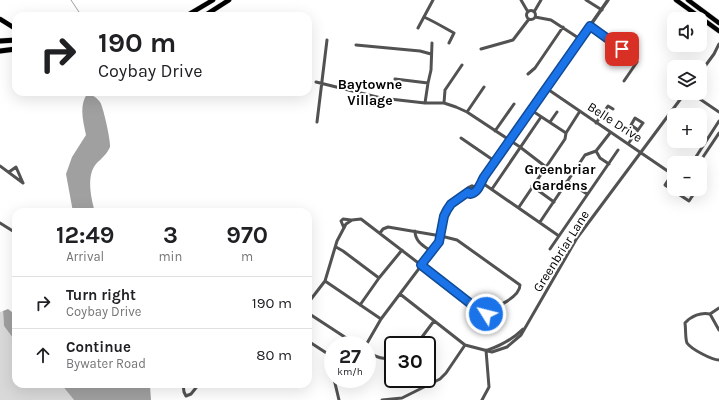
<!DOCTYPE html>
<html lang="en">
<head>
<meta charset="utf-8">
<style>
	body { margin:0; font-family:Karla,sans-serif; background:#f2f2f2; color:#202124; height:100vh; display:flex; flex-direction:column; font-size:15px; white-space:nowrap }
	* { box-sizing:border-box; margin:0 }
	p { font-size:13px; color:#757577 }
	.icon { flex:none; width:22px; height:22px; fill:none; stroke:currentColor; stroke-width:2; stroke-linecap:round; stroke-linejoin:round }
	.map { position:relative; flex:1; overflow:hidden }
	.sheet { position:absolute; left:12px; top:208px; width:300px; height:180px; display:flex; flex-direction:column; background:#fff; border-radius:12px; box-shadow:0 4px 16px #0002 }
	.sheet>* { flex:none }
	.top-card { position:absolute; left:12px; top:12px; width:300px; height:84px; border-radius:12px; box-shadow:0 4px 16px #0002; background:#fff; color:#202124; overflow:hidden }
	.buttons { position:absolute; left:667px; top:12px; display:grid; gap:8px }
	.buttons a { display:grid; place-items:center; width:40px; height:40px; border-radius:8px; background:#fff; box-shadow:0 4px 16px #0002; font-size:20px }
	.speed { position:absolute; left:324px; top:336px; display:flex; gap:8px; font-size:20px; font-weight:700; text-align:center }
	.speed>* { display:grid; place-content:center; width:52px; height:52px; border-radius:50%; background:#fff; box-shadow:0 4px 16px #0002; line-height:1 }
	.speed small { font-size:10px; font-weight:400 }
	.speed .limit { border:2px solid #111; border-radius:6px; background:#fff; color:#111 }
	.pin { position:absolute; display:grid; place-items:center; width:34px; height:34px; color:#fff; margin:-17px; border-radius:8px; box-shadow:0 2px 6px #0006 }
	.me { position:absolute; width:44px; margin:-22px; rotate:306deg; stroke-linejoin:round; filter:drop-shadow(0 0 3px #0008) }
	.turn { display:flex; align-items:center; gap:14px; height:84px; padding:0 20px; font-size:18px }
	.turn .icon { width:52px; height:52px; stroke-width:2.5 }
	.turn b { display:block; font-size:28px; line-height:34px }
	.eta { display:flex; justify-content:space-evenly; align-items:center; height:68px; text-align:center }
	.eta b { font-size:24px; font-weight:700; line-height:28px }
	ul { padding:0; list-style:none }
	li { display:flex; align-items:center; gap:12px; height:52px; padding:0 20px; border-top:1px solid #e0e0e0 }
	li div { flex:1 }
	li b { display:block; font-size:15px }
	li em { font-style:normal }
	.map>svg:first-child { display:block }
	.green { fill:#d9d9d9 }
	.water { fill:#a0a0a0 }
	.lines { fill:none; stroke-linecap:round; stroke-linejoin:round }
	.stream { stroke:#a0a0a0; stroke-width:1 }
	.primary-casing { stroke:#dbdbdb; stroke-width:5.5 }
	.motorway-casing { stroke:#dbdbdb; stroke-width:6 }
	.minor { stroke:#525252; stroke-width:3 }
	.tertiary { stroke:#525252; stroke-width:3.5 }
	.primary { stroke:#000; stroke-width:4.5 }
	.motorway { stroke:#000; stroke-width:5 }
	.route-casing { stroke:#114b97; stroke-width:10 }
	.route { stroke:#1a73e8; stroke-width:7 }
	.labels { text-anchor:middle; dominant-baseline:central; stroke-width:4; stroke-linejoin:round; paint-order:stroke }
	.street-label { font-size:13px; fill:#000; stroke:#fff }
	.neighbourhood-label { font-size:14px; font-weight:bold; fill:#000; stroke:#fff }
</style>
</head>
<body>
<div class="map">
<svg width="719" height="400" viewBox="0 0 719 400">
	<rect width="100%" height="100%" fill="#fff"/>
	<path class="green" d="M 3,311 L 4,326 L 16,342 L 16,384 L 61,384 L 74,400 L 0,400 L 0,312 Z"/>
	<path class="water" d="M 87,94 C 93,95 96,97 100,102 C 103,106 111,141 110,147 C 107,154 101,159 96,164 C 86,176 91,198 95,212 L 73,212 L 66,174 L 72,157 L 86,135 C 83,121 79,106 87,94 Z
		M 8,309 L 16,315 L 16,342 L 4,326 L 3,311 Z
		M 61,384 L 151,384 L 150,386 L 151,400 L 74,400 Z"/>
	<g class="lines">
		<path class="stream" d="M 71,0 L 79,12 L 81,16
			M 90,95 L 91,92"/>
		<defs>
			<path id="primary" d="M 676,0 L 719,31
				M 688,0 L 719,23
				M 186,16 L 213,0
				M 204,16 L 229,0
				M 0,19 L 16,29"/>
			<path id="motorway" d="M 0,41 L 16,40
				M 0,51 L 16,49"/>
		</defs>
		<use href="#primary" class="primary-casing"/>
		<use href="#motorway" class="motorway-casing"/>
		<path class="minor" d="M 521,0 L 528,12
			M 586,0 L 602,10
			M526.5 15a4.5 4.5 0 1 1 9 0a4.5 4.5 0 1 1-9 0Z
			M 534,12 L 541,0
			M 424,17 C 435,22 443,27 454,33 L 449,43
			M 535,17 L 551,20 L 580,39
			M 590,26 L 636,58 L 637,62 L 624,81
			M 418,28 L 433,0
			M 356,45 L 420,51 L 431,54
			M 481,49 L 513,40 L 529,19
			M 700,73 L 714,54 L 719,44
			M 528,74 L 535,68 L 563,27
			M 395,79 L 428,83
			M 316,82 L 381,98 L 425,103 L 444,103 L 456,107 L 467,112 L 520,147 L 546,167
			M 546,88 L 672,174
			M 691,93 L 719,112
			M 425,103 L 428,83 L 431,70 L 432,43
			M 444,103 L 445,90 L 462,65
			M 365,104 L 379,106 L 381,98
			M 531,110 L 566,133
			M 467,112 L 484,87
			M 317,122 L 327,40
			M 550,122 L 557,112
			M 596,123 L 608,106 L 613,109
			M 495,131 L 514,104
			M 461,138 L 496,162
			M 628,144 L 643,123 L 635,118 L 631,125 L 638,130
			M 596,151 L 600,158 L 609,164
			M 679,163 L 681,160 L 685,163
			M 692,163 L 719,121
			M 699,163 L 719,133
			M 0,166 L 23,183
			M 674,171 L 665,185 L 689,201 L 697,189
			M 9,172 L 16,167 L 23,183
			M 700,172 L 705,176 L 700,184
			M 567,181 L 587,194
			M 481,182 L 559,236
			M 532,186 L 554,202
			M 492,189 L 541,117
			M 519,207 L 565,139 L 566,133 L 580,111
			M 540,222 L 585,155 L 596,151 L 610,133
			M 0,223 L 16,233
			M 344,228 L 341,221 L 343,219 L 351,220
			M 415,231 C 415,242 424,246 432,252
			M 380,233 L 383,229 L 388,227 L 441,236 L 457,240 L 520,285 C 520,297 496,308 486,311
			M 336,247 L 343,251 L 379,278
			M 550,249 L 618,150
			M 325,281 L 381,319
			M 400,294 L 465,345 L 492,352 L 507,347 L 521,335 L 577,238 L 685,93
			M 308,303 L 325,281 L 337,241 L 346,224 L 352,220 L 361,219 L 481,311 L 479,313 L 480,316 L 482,317 L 485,316 L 486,314 L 486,311 L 483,310 L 481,311
			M 360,305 L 379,278 L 402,250
			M 719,308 L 710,314 C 701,312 691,316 685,323 C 686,329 685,338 687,343 C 691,349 712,360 719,360
			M 308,313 L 357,345
			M 710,314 L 719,330
			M 308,341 L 328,354 L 333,377
			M 366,345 L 381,319 L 439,242 L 444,216 L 447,210 L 451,204 L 468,192
			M 416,345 L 434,321
			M 488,350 C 502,345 513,339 523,329
			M 367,352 C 375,356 384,361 393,357
			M 334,379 L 339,400
			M 183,384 L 184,392 L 186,396 L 191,394 L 199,384
			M 382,400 L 402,398 L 440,379 L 446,373 L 465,345
			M 482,400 L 489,387 L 486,350"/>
		<path class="tertiary" d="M 475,191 L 475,188 L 472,186 L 468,188 L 468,192 L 471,194 C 479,191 480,184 484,177 L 608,0"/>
		<use href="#primary" class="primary"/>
		<use href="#motorway" class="motorway"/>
	</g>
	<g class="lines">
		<defs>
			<path id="route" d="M 486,314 L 486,311 L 483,310 L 480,311 L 421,265 L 439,242 L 444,216 L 447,210 L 451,204 L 468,192 L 470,194 C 478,193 480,184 484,177 L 590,26 L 622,49"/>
		</defs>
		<use href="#route" class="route-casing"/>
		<use href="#route" class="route"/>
	</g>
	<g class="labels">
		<g class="street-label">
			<text transform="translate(615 122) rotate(33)">Belle Drive</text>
			<text transform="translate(561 251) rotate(-58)">Greenbriar Lane</text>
		</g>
		<g class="neighbourhood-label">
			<text x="370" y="84">Baytowne<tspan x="370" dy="16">Village</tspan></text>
			<text x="560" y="169">Greenbriar<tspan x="560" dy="16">Gardens</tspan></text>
		</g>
	</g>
</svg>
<div class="buttons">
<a><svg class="icon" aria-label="sound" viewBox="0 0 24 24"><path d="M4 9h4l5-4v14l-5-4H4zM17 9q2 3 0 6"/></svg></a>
<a><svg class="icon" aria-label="layers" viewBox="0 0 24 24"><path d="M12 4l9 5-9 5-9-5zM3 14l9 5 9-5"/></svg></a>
<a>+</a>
<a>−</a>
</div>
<div class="speed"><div>27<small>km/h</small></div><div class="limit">30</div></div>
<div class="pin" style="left:622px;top:49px;background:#d93025"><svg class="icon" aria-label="arrive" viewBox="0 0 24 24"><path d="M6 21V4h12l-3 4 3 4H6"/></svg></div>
<svg class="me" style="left:486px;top:314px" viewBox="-20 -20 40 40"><circle r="17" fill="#1a73e8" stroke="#fff" stroke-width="3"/><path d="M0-11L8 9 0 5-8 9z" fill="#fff"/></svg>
<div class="top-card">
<div class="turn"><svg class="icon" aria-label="right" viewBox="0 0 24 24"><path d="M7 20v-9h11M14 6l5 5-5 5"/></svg><div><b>190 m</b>Coybay Drive</div></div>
</div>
<section class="sheet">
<div class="eta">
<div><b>12:49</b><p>Arrival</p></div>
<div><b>3</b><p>min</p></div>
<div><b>970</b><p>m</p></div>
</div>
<ul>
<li><svg class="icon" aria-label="right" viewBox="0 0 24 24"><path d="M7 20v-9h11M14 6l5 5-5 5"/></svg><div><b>Turn right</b><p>Coybay Drive</p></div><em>190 m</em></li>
<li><svg class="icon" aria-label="ahead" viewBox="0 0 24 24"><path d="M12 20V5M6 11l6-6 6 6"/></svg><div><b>Continue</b><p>Bywater Road</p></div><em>80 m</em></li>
</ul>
</section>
</div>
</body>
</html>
